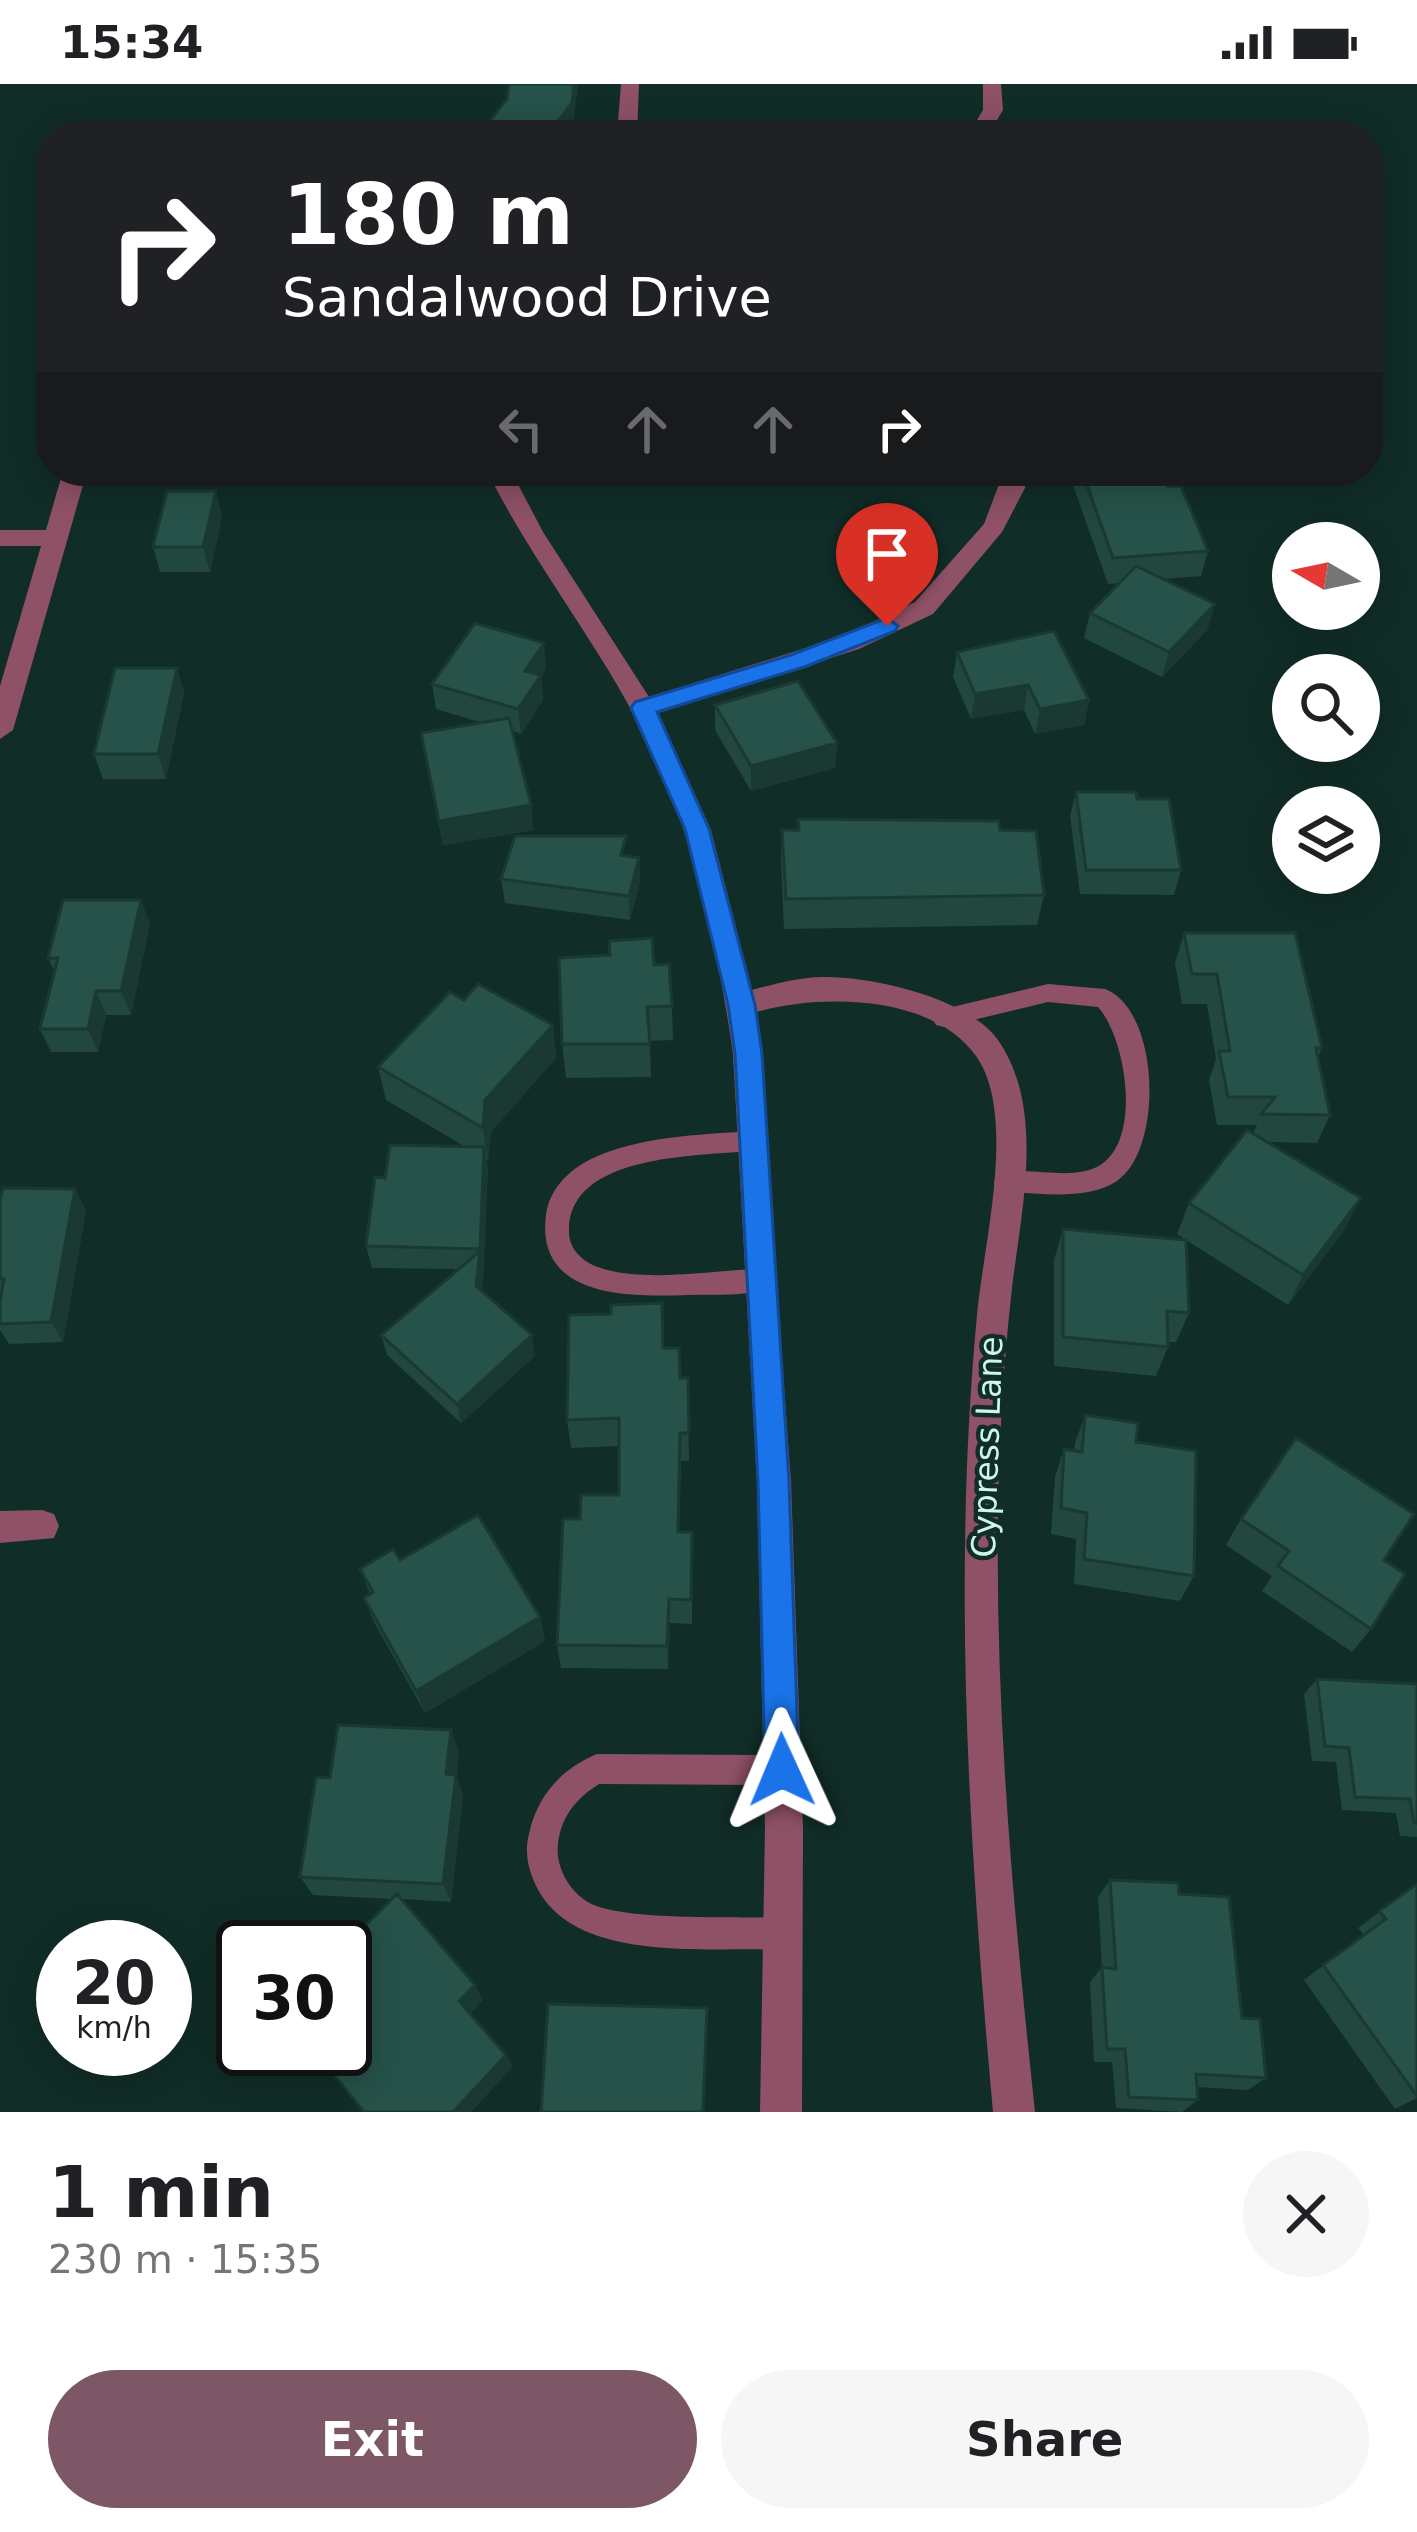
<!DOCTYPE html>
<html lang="en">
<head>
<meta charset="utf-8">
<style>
	body { margin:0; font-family:"DejaVu Sans",sans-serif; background:#f6f6f6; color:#202124; height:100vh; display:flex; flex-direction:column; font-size:45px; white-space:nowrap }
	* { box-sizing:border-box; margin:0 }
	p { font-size:39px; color:#757577 }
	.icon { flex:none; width:66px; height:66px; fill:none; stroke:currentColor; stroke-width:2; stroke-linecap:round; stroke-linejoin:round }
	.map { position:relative; height:2028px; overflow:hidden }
	.panel { display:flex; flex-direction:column; background:#fff; flex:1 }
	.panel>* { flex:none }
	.banner { position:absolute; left:36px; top:36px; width:1347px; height:366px; border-radius:48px; box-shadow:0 6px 30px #0003; background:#202124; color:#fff; overflow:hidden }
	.needle { width:78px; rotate:279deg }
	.buttons { position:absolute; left:1272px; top:438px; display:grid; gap:24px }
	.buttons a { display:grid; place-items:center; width:108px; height:108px; border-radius:50%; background:#fff; box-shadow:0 6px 30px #0003; font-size:60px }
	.speed { position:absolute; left:36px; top:1836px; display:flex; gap:24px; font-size:60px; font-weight:700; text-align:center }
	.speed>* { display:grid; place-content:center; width:156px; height:156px; border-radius:50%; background:#fff; box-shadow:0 6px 30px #0003; line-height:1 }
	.speed small { font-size:30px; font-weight:400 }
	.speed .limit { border:6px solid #111; border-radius:18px; background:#fff; color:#111 }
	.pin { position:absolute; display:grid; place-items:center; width:102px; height:102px; color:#fff; margin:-123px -51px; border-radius:50% 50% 50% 0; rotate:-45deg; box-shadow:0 0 12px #0007 }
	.pin .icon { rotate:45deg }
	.me { position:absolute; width:132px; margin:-66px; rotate:359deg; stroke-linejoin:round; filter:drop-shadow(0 0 9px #0008) }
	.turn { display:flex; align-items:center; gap:42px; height:252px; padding:0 48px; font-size:54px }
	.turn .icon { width:156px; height:156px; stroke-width:2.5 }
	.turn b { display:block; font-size:84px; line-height:102px }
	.lanes { display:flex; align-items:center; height:114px; padding:0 48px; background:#0003; justify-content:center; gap:60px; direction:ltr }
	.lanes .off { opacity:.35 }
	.round { display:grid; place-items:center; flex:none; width:126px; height:126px; border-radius:63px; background:#f6f6f6 }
	.overview { display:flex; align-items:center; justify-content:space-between; height:204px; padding:0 48px }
	h1 { font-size:72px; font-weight:700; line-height:90px }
	.action { display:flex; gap:24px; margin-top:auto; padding:24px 48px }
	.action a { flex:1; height:138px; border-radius:72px; background:#7e5766; color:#fff; font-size:48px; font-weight:700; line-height:138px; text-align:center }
	.action a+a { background:#f6f6f6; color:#202124 }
	.status { display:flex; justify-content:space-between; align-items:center; height:84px; padding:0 60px; background:#fff; direction:ltr }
	.status svg { height:33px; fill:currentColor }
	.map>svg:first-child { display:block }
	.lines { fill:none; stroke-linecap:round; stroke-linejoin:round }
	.service { fill:#8e5166; fill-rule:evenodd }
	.minor { fill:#8e5166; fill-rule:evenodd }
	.wall { fill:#21473f }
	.shaded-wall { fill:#1b3933 }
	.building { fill:#265249; stroke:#1b3933; stroke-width:3 }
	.route { fill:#1a73e8; stroke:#114b97; stroke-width:3 }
	.labels { text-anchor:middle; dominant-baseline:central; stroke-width:9; stroke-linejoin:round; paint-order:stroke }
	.street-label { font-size:33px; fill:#cdf6ec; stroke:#112d27 }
</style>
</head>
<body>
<div class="status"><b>15:34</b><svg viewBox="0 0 49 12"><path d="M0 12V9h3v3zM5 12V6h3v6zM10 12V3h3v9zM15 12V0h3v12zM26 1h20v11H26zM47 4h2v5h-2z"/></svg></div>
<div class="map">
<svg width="1417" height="2028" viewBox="0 0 1417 2028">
	<rect width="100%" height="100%" fill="#112d27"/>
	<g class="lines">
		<path class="service" d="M 1048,900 L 1105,905 C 1160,926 1164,1065 1117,1097 C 1086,1117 1041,1109 1006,1108 L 997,1105 L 994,1098 L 997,1091 C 1027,1081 1062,1096 1092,1085 C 1145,1066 1127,955 1098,923 L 1048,918 L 944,943 L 936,941 L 932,934 L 936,927 L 944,925 Z
			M 751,1047 L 760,1050 L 763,1057 L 760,1064 L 751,1067 C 697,1072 567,1070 569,1148 C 569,1164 581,1176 595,1182 C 640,1200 712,1186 760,1185 L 769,1188 L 773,1196 L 769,1204 C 745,1213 713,1210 687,1211 C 629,1213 535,1214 546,1131 C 549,1106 568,1087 589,1076 C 638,1052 698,1051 751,1047 Z
			M 597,1670 L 782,1671 L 793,1675 L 797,1686 L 793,1697 L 782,1701 L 599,1700 C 577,1714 561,1732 558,1760 C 555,1784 571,1811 594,1821 C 633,1837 737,1832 783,1834 L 794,1839 L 799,1850 L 794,1861 L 783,1866 C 707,1862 567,1882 533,1795 C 527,1780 525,1766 529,1750 C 537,1712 561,1685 597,1670 Z"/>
		<path class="minor" d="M 621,0 L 639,0 L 637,51 L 617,51 Z
			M 983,0 L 1001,0 L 1003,26 L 988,51 L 968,51 L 983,26 Z
			M 63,387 L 87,387 L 13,646 L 0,655 L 0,602 L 41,462 L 0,462 L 0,446 L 46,446 Z
			M 487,387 L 511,387 L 543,448 L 649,613 L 841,553 L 915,518 L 984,440 L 1004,387 L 1028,387 L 1025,404 L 1002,448 L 933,530 L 859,565 L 658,629 L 711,746 L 752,906 C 775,900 799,893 823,893 C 872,892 968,914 998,956 C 1046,1025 1021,1127 1012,1204 C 981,1477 1006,1756 1035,2028 L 993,2028 C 969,1763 952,1496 977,1231 C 983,1162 1018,1031 976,972 C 932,910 820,910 756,928 L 791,1398 L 803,1744 L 802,2028 L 760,2028 L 765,1744 L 757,1398 L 733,970 C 718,865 696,759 650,662 C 604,566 535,483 487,387 Z
			M 42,1426 L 54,1430 L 59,1442 L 54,1454 L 0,1459 L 0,1427 Z"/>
	</g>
	<path class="wall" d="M 1068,387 L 1167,387 L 1168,403 L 1208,467 L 1201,492 L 1164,495 L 1208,545 L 1162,593 L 1084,554 L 1090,529 L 1119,499 L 1108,500 Z
		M 222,433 L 210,488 L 160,488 L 153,463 Z
		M 957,568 L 1089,616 L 1084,641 L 1035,650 L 1024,626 L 971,635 L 953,593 Z
		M 177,584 L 184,609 L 166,695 L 103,695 L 94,670 Z
		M 546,584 L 541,592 L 543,616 L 521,650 L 513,647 L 531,721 L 533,746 L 443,761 L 421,649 L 483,639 L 436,625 L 432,600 Z
		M 715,621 L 837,659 L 835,684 L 751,707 L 715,646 Z
		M 1076,708 L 1137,715 L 1181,786 L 1174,811 L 1080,810 L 1070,732 Z
		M 798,735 L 1000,746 L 1044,811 L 1037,841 L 784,845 L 781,776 L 782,746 L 797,746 Z
		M 639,774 L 640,798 L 630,836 L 505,819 L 501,795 Z
		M 150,840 L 131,931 L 106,931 L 98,968 L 51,968 L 40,945 L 55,888 L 48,874 Z
		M 1184,849 L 1322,964 L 1318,973 L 1330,1031 L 1317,1059 L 1268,1058 L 1361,1114 L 1344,1146 L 1288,1221 L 1186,1156 L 1189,1229 L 1176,1258 L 1168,1258 L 1168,1263 L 1156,1292 L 1054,1282 L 1054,1176 L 1063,1145 L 1186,1156 L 1177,1150 L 1189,1119 L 1253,1050 L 1257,1041 L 1217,1041 L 1209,996 L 1216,975 L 1207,920 L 1182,920 L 1175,879 Z
		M 654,881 L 672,922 L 673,956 L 650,957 L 651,993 L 566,994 L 562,960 Z
		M 464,916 L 553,941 L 556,974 L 491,1048 L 488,1077 L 486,1075 L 488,1085 L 482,1207 L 535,1272 L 461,1339 L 387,1271 L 381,1251 L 458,1185 L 372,1184 L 366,1162 L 385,1094 L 464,1062 L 386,1016 L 378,983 Z
		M 75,1105 L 86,1127 L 63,1258 L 9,1260 L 0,1246 L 0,1116 Z
		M 663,1264 L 680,1294 L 688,1294 L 689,1377 L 681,1377 L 679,1448 L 692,1474 L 692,1540 L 670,1539 L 668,1585 L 561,1584 L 557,1561 L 580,1435 L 619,1411 L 619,1362 L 571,1364 L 567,1336 Z
		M 1085,1331 L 1136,1358 L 1194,1492 L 1180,1517 L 1074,1500 L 1076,1455 L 1051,1450 L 1055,1393 L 1064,1365 L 1074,1367 L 1075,1359 Z
		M 1241,1435 L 1384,1476 L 1371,1545 L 1352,1568 L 1262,1507 L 1272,1492 L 1226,1461 Z
		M 400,1476 L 540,1533 L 545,1557 L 425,1629 L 374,1538 L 364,1514 L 370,1510 L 360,1485 Z
		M 1317,1595 L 1417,1600 L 1417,1753 L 1400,1752 L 1396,1729 L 1342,1726 L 1336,1678 L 1312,1677 L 1304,1610 Z
		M 459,1668 L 456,1692 L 463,1711 L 451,1818 L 401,1815 L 483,1916 L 470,1929 L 506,1971 L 513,1983 L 355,1892 L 392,1815 L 313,1811 L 300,1793 L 330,1694 Z
		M 1110,1796 L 1179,1810 L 1242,1934 L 1266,1994 L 1248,2006 L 1197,2003 L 1198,2016 L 1182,2028 L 1116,2024 L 1112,1978 L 1094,1978 L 1090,1898 L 1102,1883 L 1098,1813 Z
		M 1417,1800 L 1417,2014 L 1395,2025 L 1304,1896 L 1364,1851 L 1358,1844 Z"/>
	<path class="shaded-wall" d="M 574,0 L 578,0 L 573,44 L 569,51 L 548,51 Z
		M 216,407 L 222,433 L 210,488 L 203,463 Z
		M 1215,520 L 1208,545 L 1162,593 L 1169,568 Z
		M 544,559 L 546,584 L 541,592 L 543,616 L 521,650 L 518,625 L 525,587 Z
		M 177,584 L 184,609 L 166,695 L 158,670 Z
		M 1028,601 L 1024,626 L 971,635 L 975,610 Z
		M 1089,616 L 1084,641 L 1035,650 L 1040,625 Z
		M 837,659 L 835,684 L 751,707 L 751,682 Z
		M 531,721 L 533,746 L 443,761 L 439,737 Z
		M 639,774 L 640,798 L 630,836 L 629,812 Z
		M 141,816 L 150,840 L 131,931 L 121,907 Z
		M 96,907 L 106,931 L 98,968 L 88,945 Z
		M 553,941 L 556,974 L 491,1048 L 488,1077 L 483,1044 L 485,1016 Z
		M 484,1063 L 488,1085 L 484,1186 L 480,1165 Z
		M 75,1105 L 86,1127 L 63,1258 L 51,1238 Z
		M 1361,1114 L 1344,1146 L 1288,1221 L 1303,1191 Z
		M 480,1167 L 484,1188 L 480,1223 L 476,1202 Z
		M 532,1251 L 535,1272 L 461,1339 L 457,1320 Z
		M 669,1515 L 670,1539 L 668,1585 L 667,1562 Z
		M 540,1533 L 545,1557 L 425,1629 L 416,1607 Z
		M 451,1646 L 459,1668 L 456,1692 L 463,1711 L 451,1818 L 443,1800 L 446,1690 Z
		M 475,1901 L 483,1916 L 467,1931 L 459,1917 Z
		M 506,1971 L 513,1983 L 471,2028 L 453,2028 Z"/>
	<path class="building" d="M 509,0 L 574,0 L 572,19 L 548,51 L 500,51 L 481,48 L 507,15 Z
		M 681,40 L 730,51 L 672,51 Z
		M 1082,387 L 1167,387 L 1168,403 L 1181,402 L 1208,467 L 1113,474 Z
		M 167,407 L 216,407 L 203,463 L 153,463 Z
		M 1136,482 L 1215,520 L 1169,568 L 1090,529 Z
		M 475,539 L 544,559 L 525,587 L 541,591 L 518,625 L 432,600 Z
		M 1054,547 L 1089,616 L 1040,625 L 1028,601 L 975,610 L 957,568 Z
		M 115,584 L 177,584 L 158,670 L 94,670 Z
		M 798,597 L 837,659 L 751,682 L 715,621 Z
		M 509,634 L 531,721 L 439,737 L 421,649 Z
		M 1076,708 L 1136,708 L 1137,715 L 1169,715 L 1181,786 L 1086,786 Z
		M 798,735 L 999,737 L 1000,746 L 1036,747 L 1044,811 L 786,815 L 782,746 L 799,746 Z
		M 515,752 L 626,752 L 621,771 L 639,774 L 629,812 L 501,795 Z
		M 63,816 L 141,816 L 121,907 L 96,907 L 88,945 L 40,945 L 58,874 L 48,874 Z
		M 1184,849 L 1295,849 L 1322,964 L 1316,964 L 1330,1031 L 1261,1030 L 1275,1013 L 1228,1013 L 1219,967 L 1230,967 L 1217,890 L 1192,890 Z
		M 652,854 L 654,881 L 669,880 L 672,922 L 647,923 L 650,960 L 562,960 L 559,874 L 610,871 L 609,857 Z
		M 478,900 L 553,941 L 485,1016 L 483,1044 L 378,983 L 450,908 L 464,916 Z
		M 1247,1046 L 1361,1114 L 1303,1191 L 1189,1119 Z
		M 390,1061 L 484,1063 L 480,1165 L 366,1162 L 375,1093 L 385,1094 Z
		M 3,1104 L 75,1105 L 51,1238 L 0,1240 L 0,1218 L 4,1195 L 0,1195 L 0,1116 Z
		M 1063,1145 L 1186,1156 L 1189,1229 L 1167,1227 L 1168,1263 L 1063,1253 Z
		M 480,1167 L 476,1202 L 532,1251 L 457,1320 L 381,1251 Z
		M 662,1219 L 663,1264 L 679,1264 L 680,1294 L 688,1294 L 689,1349 L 680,1349 L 678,1448 L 692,1448 L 691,1516 L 669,1515 L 667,1562 L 557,1561 L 563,1435 L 580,1435 L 581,1411 L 619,1411 L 619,1334 L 567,1336 L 569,1231 L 611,1230 L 611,1221 Z
		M 1085,1331 L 1138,1339 L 1136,1358 L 1196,1367 L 1194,1492 L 1084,1475 L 1087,1429 L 1061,1424 L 1064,1365 L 1082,1368 Z
		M 1296,1354 L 1414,1430 L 1384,1476 L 1405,1490 L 1371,1545 L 1278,1482 L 1289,1467 L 1241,1435 Z
		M 478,1431 L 540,1533 L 416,1607 L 364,1514 L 373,1508 L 360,1485 L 393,1465 L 400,1476 Z
		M 1317,1595 L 1417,1600 L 1417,1739 L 1414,1739 L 1410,1715 L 1355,1713 L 1349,1664 L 1325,1662 Z
		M 338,1641 L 451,1646 L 446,1690 L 456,1691 L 443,1800 L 300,1793 L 316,1693 L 330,1694 Z
		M 1110,1796 L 1178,1799 L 1179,1810 L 1229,1813 L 1242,1934 L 1260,1935 L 1266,1994 L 1196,1990 L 1198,2016 L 1129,2013 L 1125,1965 L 1107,1965 L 1102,1883 L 1116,1885 Z
		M 1417,1800 L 1417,2012 L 1323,1881 L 1386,1835 L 1379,1827 Z
		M 397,1810 L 475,1901 L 459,1917 L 506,1971 L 453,2028 L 364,2028 L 313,1965 L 345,1965 L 345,1902 L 356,1891 L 345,1878 L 344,1863 Z
		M 548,1920 L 707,1924 L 703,2028 L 541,2028 Z"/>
	<path class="route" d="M 887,534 L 898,542 L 895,547 L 807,582 L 657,628 L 709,745 L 755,921 L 762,970 L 789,1398 L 799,1686 L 794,1698 L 782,1703 L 770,1698 L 765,1686 L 758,1398 L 735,970 L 728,921 L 685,745 L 631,624 L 635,618 L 791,571 Z"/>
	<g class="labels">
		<g class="street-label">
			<text transform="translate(987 1363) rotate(-88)">Cypress Lane</text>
		</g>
	</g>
</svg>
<div class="buttons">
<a><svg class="needle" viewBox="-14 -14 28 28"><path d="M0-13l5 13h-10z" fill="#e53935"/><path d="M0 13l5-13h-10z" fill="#757577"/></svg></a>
<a><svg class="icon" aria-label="search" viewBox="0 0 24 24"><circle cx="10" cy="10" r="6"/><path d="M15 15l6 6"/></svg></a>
<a><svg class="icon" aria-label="layers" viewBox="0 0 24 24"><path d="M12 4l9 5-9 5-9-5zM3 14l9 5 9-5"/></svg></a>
</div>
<div class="speed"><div>20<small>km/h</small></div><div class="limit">30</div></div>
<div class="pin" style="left:887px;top:542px;background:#d93025"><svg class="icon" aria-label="arrive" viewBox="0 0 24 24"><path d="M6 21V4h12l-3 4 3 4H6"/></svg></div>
<svg class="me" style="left:782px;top:1686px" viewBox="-20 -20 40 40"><path d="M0-17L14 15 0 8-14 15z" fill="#1a73e8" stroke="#fff" stroke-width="4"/></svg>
<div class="banner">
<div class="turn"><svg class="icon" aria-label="right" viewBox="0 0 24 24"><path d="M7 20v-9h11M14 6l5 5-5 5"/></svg><div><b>180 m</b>Sandalwood Drive</div></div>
<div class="lanes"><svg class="icon off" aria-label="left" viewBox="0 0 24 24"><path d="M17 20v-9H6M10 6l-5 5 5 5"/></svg><svg class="icon off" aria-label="ahead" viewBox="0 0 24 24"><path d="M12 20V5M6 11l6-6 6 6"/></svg><svg class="icon off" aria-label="ahead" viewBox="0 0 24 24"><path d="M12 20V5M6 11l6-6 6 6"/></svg><svg class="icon" aria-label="right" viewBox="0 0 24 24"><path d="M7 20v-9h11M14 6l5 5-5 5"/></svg></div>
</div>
</div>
<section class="panel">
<div class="overview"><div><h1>1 min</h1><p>230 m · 15:35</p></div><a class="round"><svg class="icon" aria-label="close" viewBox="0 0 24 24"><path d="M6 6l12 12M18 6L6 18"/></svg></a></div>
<div class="action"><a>Exit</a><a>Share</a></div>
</section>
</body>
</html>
